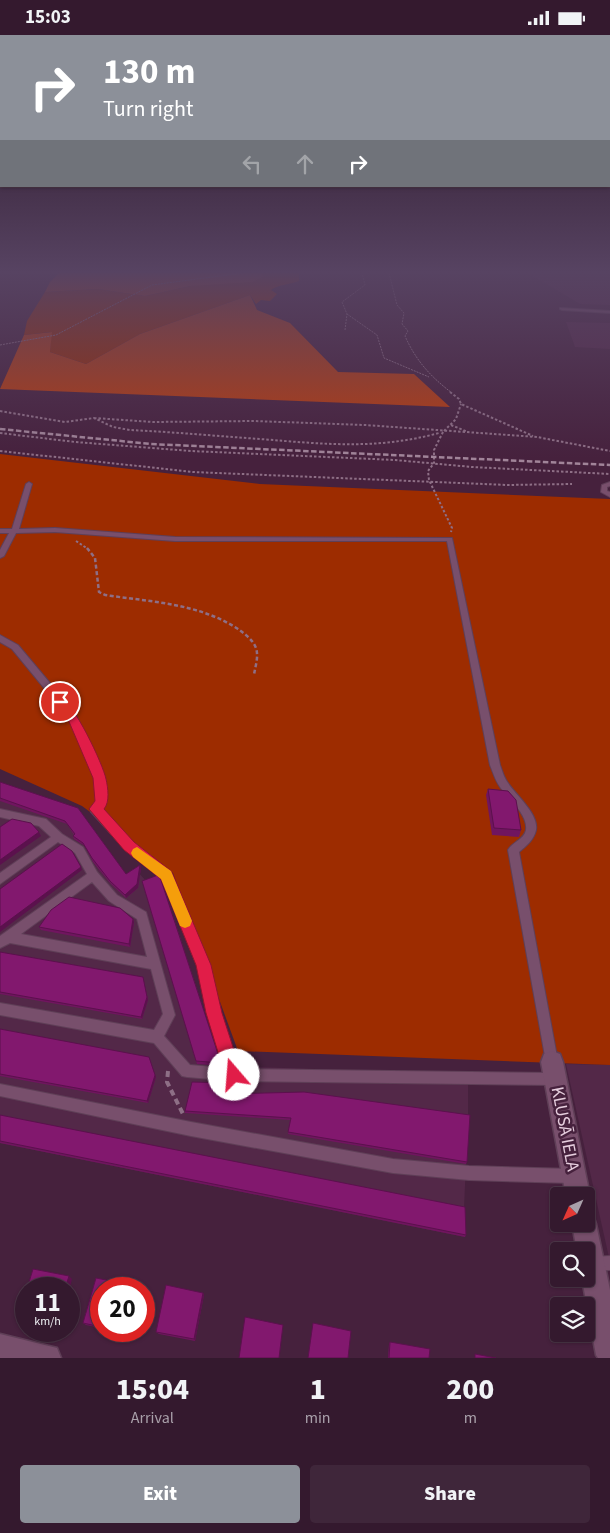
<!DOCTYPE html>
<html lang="en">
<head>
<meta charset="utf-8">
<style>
	body { margin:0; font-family:"Source Sans 3",sans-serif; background:#3f263a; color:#f1f3f6; height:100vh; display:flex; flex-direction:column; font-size:19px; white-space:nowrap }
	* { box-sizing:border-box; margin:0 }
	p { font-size:16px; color:#a9a0aa }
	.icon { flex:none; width:28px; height:28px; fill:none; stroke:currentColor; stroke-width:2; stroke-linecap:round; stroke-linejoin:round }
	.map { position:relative; height:1323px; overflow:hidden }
	.side { display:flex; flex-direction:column; background:#34192e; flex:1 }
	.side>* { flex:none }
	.banner { position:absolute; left:0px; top:0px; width:610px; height:152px; box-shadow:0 1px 4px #0004,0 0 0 1px #4e384a; background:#8c9099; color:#fff; overflow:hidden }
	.needle { width:32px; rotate:225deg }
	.buttons { position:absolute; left:550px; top:1152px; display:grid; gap:10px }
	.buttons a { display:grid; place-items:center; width:45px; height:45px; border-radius:5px; background:#34192e; box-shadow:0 1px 4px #0004,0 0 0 1px #4e384a; font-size:25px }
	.speed { position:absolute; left:15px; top:1242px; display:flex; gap:10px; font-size:25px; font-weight:700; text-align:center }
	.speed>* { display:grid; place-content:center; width:65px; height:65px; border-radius:50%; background:#34192e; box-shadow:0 1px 4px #0004,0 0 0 1px #4e384a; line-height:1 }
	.speed small { font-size:12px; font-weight:400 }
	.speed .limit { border:8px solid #d22; background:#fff; color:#111 }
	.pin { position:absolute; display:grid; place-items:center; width:42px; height:42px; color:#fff; margin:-21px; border:2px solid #fff; border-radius:50%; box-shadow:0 1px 5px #0007 }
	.me { position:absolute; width:55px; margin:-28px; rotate:342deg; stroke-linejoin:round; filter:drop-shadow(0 0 4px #0008) }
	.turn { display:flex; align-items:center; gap:18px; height:105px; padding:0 20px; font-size:22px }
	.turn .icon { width:65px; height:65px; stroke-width:2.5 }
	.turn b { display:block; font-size:35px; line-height:42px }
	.lanes { display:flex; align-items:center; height:48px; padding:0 20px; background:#0003; justify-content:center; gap:25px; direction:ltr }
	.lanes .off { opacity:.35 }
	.eta { display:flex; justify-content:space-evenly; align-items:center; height:85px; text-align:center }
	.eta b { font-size:30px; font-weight:800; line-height:35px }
	.action { display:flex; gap:10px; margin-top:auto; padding:10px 20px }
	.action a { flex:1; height:58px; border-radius:5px; background:#8c9099; color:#fff; font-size:20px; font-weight:800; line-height:58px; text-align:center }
	.action a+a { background:#3f263a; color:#f1f3f6 }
	.status { display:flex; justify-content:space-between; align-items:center; height:35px; padding:0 25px; background:#34192e; direction:ltr }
	.status svg { height:14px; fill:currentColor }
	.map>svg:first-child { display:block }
	.built { fill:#532848 }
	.green { fill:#9d2c00 }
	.forest { fill:#b73c0f }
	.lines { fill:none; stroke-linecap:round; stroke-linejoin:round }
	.lane-casing { stroke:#5f3f57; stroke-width:2 }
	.street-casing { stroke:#5f3f57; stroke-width:3 }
	.path-far3 { stroke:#8e6f86; stroke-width:1; stroke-dasharray:2 1; stroke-linecap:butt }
	.path-far2 { stroke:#8e6f86; stroke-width:2; stroke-dasharray:2.5 2; stroke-linecap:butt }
	.path-far1 { stroke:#8e6f86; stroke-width:2.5; stroke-dasharray:4 2.5; stroke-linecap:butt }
	.path { stroke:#8e6f86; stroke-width:4; stroke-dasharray:6 4; stroke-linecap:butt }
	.lane { fill:#784f6c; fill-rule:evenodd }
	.street { fill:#784f6c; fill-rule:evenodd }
	.rail { stroke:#a18499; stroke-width:2.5; stroke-dasharray:5.5 2.5; stroke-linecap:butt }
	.wall { fill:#70155f }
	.shaded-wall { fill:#5b114d }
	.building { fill:#82186e; stroke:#5b114d }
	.route { fill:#e11d48; stroke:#92132f }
	.slow { fill:#f59e0b }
	.labels { text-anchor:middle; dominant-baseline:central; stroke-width:5; stroke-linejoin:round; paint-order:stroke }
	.near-street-label { font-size:18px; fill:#e6cede; stroke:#46213d }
</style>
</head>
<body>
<div class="status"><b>15:03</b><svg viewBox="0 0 49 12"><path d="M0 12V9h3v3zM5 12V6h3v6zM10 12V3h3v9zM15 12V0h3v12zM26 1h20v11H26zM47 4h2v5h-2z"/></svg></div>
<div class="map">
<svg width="610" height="1323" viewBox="0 0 610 1323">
	<rect width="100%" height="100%" fill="#46213d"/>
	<path class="built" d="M 528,238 L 610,238 L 610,270 L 580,269 Z
		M 566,287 L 610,288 L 610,314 L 575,312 Z
		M 0,750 L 80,777 L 127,842 L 137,836 L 147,847 L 161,843 L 222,1031 L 468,1039 L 468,1083 L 464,1173 L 465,1202 L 0,1108 Z
		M 566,1029 L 610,1030 L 610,1227 Z"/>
	<path class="green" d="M 263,238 L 299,238 L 299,246 C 289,250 279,249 271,255 L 277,259 L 270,266 L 261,265 L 256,269 L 250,260 L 140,299 L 86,329 L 50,317 L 51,297 L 24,300 L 27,286 L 45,257 L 98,254 L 145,261 L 190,251 L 263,242 Z
		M 0,419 L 260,449 L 610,464 L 610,1030 L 238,1016 L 173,838 L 82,771 L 0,734 Z"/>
	<path class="forest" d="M 59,238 L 263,238 L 263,242 L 252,247 L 190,251 L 145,261 L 98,254 L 45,257 L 50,247 Z
		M 250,260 L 257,275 L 290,288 L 338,337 L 414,339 L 450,372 L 0,354 L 24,300 L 52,297 L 50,317 L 86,329 L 140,299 Z"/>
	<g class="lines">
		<defs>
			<path id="lane" d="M 560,273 L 610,276 L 610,278 L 562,275 L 560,274 Z
				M 29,447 L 32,449 L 19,494 L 55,493 L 175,502 L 452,503 L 500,730 C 502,735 503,740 506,745 C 514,759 539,778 536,795 C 534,805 526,811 519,817 L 558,1027 L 556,1031 L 552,1033 L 548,1031 L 546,1027 L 508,815 C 512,807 524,805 526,795 C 528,779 508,764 500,752 C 495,745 493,737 490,730 L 447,506 L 175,506 L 55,497 L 16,498 L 4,521 L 0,523 L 0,515 L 9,498 L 0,498 L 0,494 L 12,494 L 26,449 Z
				M 610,447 L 610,451 L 607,452 L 607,456 L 610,457 L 610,462 L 601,457 L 602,450 Z
				M 0,600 L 18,610 L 75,678 L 105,743 L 106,768 L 101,774 L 133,808 L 170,838 L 209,930 L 220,978 L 238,1034 L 554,1038 L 559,1039 L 560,1044 L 559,1049 L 554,1050 L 234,1046 L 187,1042 L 182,1041 L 154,1008 L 0,980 L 0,968 L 154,995 L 163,979 L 151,934 L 10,908 L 0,913 L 0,901 L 87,839 L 75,818 L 58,807 L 0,849 L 0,838 L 51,802 L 39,791 L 0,782 L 0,774 L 46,784 L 62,799 L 83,812 L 97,837 L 117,860 L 146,877 L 175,980 L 164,1001 L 190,1030 L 225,1033 L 208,978 L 197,930 L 162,844 L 125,814 L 91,777 L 90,774 L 96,767 L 95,743 L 68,682 L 12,614 L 0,607 ZM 92,847 L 109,866 L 137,884 L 147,922 L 21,899 Z
				M 0,1049 L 191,1087 L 393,1124 L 469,1131 L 572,1134 L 577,1136 L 579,1141 L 577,1146 L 572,1148 L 469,1145 L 393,1138 L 191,1101 L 0,1061 Z
				M 610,1221 L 610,1235 L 593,1236 L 588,1234 L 586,1231 L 588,1224 L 593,1222 Z"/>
			<path id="street" d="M 552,1016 L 560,1019 L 563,1027 L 590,1161 L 586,1170 L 586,1161 L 566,1161 L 541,1027 L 544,1019 Z
				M 586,1178 L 593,1180 L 596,1189 L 610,1255 L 610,1323 L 598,1323 L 596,1320 L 582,1244 L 586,1244 L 586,1216 L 577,1216 L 572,1189 L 586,1189 Z
				M 0,1299 L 57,1313 L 61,1323 L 0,1323 Z"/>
		</defs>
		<use href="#lane" class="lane-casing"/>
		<use href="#street" class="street-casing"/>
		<path class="path-far3" d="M 389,238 L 397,270 L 404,278 L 402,289 L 408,296 L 405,301 C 416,326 431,342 452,358
			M 347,279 L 377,300 L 384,323 L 429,342
			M 345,295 L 347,279 L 342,267 L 365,250 L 362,238
			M 0,310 L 56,300 L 152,250 L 242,238"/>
		<path class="path-far2" d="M 450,357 L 459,364 L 461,369 L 533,401
			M 0,376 L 65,387 L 94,383 L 113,392 L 130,395 C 173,397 217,401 260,404 C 324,409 376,415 439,398
			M 94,383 L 153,387 L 254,386 L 365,390 L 537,402 L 610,416
			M 451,390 L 468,397
			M 444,396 L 456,384 L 461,369
			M 443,397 L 434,415 L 434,428 L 428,436 L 429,445 L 452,493 L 451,497
			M 0,398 L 75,407 L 191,416 L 395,425 L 472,432 L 610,439
			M 0,416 L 193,437 L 508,450 L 572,449
			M 76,506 L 88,514"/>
		<path class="path-far1" d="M 87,513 L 95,523 L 99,557 L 105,560 C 151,567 198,568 238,594 C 245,599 253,605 256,613 C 259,622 255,632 254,640"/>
		<path class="path" d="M 168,1036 L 167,1047 L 183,1079"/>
		<use href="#lane" class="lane"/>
		<use href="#street" class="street"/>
		<path class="rail" d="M 0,394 L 151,409 L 610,430"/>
	</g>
	<path class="wall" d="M 0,747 L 78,773 L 126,839 L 140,830 L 141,833 L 138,853 L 126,863 L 111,849 L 93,827 L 85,811 L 74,804 L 73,801 L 74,800 L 67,789 L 0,766 Z
		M 488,754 L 521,795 L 519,802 L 492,800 L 486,760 Z
		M 143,849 L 221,1028 L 222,1031 L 197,1029 Z
		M 133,884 L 134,887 L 130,912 L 41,895 L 39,892 Z
		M 0,917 L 143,942 L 148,965 L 142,984 L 0,959 Z
		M 0,994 L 156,1042 L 148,1068 L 0,1041 Z
		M 231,1050 L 229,1058 L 467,1127 L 466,1129 L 288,1099 L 290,1085 L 185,1078 L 185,1076 Z
		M 0,1080 L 466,1200 L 465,1202 L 0,1108 Z
		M 96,1243 L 131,1250 L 134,1252 L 134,1254 L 101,1254 L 101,1293 L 86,1290 L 83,1288 Z
		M 203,1258 L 204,1260 L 195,1306 L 159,1299 L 156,1297 Z
		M 390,1307 L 429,1323 L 388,1323 L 389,1309 Z"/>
	<path class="shaded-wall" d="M 39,797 L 41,801 L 0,830 L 0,825 Z
		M 140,830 L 141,833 L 138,853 L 126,863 L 125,860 Z
		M 81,832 L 82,835 L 0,897 L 0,892 Z
		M 133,884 L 134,887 L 130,912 L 129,909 Z
		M 143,942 L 148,965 L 142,984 L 141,982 Z
		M 149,1022 L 156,1042 L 148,1068 L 147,1066 Z
		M 69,1241 L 72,1244 L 69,1256 L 69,1254 L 65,1254 Z
		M 203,1258 L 204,1260 L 195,1306 L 194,1304 Z"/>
	<path class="building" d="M 0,747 L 78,773 L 126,839 L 140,830 L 137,849 L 125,860 L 110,846 L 92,823 L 83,808 L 73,801 L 75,799 L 65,786 L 0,763 Z
		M 488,754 L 508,756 L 516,765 L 521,795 L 494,793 Z
		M 12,784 L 31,788 L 39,797 L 0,825 L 0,792 Z
		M 62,809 L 72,816 L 81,832 L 0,892 L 0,854 Z
		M 158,840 L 160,842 L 221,1028 L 196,1026 L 142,846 Z
		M 69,862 L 120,873 L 133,884 L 129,909 L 39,892 L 51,875 Z
		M 0,917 L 143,942 L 147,962 L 141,982 L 0,957 Z
		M 0,994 L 149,1022 L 155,1040 L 147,1066 L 0,1039 Z
		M 192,1047 L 230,1048 L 228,1059 L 304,1057 L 470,1080 L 467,1127 L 288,1097 L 291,1083 L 185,1076 Z
		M 0,1080 L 465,1172 L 466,1200 L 0,1106 Z
		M 33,1234 L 69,1241 L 65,1254 L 27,1254 Z
		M 96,1243 L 131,1250 L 130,1254 L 101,1254 L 101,1292 L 83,1288 Z
		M 166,1250 L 203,1258 L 194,1304 L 156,1297 Z
		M 26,1256 L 26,1280 L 19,1279 Z
		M 245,1282 L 283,1290 L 279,1323 L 239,1323 Z
		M 313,1288 L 351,1296 L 348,1323 L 308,1323 Z
		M 390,1307 L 430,1314 L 429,1323 L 389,1323 Z
		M 475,1319 L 496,1323 L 475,1323 Z"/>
	<linearGradient id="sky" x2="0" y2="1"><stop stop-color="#261222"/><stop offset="0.56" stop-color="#574362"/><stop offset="1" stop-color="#574362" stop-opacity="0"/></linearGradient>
	<rect width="610" height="423" fill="url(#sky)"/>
	<path class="route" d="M 60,662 C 73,666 103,729 106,744 C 108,753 110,767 104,774 L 134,807 L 171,836 L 173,840 L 211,930 L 222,978 L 242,1040 L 240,1046 L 234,1048 L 228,1046 L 225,1040 L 206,978 L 196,930 L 161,844 L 124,815 L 89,774 L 95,766 L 93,743 L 67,682 L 55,667 Z"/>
	<path class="slow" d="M 137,812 L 171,836 L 192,886 L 190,891 L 185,893 L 180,891 L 161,844 L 133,822 L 131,818 L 133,814 Z"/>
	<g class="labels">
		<g class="near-street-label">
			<text transform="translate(565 1094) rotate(79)">KLUSĀ IELA</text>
		</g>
	</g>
</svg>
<div class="buttons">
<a><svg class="needle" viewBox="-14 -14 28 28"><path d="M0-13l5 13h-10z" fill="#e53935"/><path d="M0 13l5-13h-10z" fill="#a9a0aa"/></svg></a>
<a><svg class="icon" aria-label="search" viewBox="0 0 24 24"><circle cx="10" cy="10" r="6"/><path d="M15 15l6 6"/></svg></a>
<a><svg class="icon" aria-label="layers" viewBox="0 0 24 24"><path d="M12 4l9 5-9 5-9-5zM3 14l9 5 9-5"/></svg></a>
</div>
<div class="speed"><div>11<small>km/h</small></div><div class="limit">20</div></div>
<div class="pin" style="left:60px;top:667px;background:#d93025"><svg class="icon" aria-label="arrive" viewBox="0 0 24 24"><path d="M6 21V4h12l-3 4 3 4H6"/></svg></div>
<svg class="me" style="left:234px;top:1040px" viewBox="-20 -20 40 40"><circle r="19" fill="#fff"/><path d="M0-13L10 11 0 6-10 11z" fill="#e11d48"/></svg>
<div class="banner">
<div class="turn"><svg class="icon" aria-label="right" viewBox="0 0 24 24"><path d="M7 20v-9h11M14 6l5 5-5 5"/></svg><div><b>130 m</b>Turn right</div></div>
<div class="lanes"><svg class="icon off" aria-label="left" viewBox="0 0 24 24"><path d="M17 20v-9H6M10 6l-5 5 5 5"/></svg><svg class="icon off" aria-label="ahead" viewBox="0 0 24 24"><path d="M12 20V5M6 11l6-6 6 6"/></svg><svg class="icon" aria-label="right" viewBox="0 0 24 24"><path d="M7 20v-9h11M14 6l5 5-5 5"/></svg></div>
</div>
</div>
<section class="side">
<div class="eta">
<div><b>15:04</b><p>Arrival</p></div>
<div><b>1</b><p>min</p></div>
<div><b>200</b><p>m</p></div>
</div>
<div class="action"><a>Exit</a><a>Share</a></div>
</section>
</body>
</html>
